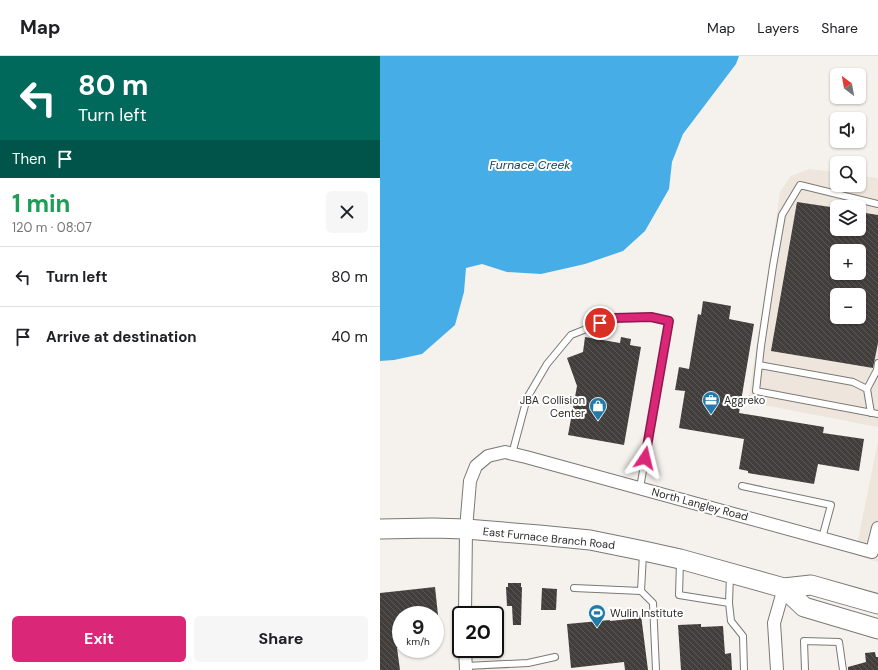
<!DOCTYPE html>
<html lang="en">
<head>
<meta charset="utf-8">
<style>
	body { margin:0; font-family:"DM Sans",sans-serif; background:#f6f6f6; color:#202124; height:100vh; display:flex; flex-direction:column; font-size:15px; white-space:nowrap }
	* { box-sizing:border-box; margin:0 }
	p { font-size:13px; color:#757577 }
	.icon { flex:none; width:22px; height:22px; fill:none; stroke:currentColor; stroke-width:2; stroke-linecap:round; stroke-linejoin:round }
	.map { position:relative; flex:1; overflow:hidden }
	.panel { display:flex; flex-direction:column; background:#fff; width:380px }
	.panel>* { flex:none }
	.hud { background:#00695c; color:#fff; overflow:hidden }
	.needle { width:26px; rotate:329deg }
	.buttons { position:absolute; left:450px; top:12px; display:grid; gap:8px }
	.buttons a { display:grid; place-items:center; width:36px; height:36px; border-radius:6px; background:#fff; box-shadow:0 1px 3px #0004; font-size:20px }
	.speed { position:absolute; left:12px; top:550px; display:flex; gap:8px; font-size:20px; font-weight:700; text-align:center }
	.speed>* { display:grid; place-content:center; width:52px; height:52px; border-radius:50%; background:#fff; box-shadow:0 1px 3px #0004; line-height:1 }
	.speed small { font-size:10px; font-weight:400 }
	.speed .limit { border:2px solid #111; border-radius:6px; background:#fff; color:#111 }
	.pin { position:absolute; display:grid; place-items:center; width:34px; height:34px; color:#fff; margin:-17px; border:2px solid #fff; border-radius:50%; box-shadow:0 1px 4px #0007 }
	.me { position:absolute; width:44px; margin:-22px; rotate:10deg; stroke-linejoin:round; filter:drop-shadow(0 0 3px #0008) }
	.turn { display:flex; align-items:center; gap:14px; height:84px; padding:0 12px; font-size:18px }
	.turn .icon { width:52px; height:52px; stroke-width:2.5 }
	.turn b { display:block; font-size:28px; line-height:34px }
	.then { display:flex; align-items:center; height:38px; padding:0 12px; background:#0003; gap:8px; font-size:15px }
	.round { display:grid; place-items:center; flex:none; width:42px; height:42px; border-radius:6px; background:#f6f6f6 }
	.head { display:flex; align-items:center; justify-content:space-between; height:68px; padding:0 12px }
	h1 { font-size:24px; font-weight:700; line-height:30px; color:#1e9e55 }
	.cta { display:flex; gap:8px; margin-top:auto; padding:8px 12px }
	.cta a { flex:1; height:46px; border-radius:6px; background:#db2777; color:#fff; font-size:16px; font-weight:700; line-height:46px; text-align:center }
	.cta a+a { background:#f6f6f6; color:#202124 }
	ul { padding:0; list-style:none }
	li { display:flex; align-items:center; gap:12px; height:60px; padding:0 12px; border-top:1px solid #e0e0e0 }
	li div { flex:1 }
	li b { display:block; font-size:15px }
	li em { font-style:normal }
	header { display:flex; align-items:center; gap:24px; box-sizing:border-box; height:56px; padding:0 20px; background:#fff; border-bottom:1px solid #e0e0e0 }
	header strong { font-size:19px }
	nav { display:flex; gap:22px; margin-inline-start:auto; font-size:14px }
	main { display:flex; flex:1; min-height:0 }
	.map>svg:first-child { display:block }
	.built { fill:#eee5dc; fill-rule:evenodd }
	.water { fill:#46ade6 }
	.building { fill:url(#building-back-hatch); fill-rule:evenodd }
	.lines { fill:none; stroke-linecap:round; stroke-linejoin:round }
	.service-casing { stroke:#7b7875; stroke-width:8 }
	.minor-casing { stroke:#7b7875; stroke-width:14 }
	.primary-casing { stroke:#7b7875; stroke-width:21 }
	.service { stroke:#fff; stroke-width:6 }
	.minor { stroke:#fff; stroke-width:12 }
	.primary { stroke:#fff; stroke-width:19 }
	.route-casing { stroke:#8e194d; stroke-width:10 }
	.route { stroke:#db2777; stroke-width:7 }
	.labels { text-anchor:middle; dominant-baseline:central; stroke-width:4; stroke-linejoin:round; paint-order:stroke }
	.poi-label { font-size:11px; fill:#2d2b2a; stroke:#fff; text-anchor:start }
	.street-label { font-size:11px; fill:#2d2b2a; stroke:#fff }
	.water-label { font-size:12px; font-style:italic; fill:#164058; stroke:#fff }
</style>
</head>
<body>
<header>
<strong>Map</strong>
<nav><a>Map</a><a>Layers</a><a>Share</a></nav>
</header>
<main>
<section class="panel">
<div class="hud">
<div class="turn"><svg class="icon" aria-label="left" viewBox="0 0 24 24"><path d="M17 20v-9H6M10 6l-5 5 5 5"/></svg><div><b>80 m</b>Turn left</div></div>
<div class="then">Then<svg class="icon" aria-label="arrive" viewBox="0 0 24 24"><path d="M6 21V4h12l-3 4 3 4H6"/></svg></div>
</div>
<div class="head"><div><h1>1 min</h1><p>120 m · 08:07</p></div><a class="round"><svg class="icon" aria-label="close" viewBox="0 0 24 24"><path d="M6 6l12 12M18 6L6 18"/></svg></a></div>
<ul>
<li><svg class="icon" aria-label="left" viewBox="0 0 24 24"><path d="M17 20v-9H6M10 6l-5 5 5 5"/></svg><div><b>Turn left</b></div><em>80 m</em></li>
<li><svg class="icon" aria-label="arrive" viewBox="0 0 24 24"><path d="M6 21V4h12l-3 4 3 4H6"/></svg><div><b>Arrive at destination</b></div><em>40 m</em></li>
</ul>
<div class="cta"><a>Exit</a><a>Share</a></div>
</section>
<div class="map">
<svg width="498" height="614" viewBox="0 0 498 614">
	<defs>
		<pattern id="building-back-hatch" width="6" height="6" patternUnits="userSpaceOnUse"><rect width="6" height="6" fill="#413e3c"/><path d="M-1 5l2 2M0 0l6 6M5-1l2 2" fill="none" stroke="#5a5856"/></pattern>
	</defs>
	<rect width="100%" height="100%" fill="#f5f2ee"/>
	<path class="built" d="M 429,113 L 457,116 L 457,129 L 479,129 L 479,120 L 498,122 L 498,371 L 368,346 L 400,136 L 411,120 ZM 457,151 L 479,151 L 479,173 L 457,173 ZM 457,195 L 479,195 L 479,217 L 457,217 ZM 457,239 L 479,239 L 479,261 L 457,261 Z
		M 498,385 L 498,506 L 475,499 Z"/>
	<path class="water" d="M 0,0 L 359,0 L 356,8 L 303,78 L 292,106 L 289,133 L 265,175 L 243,195 L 205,208 L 161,218 L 127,216 L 102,208 L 86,212 L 84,236 L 75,269 L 42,298 L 14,304 L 0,305 Z"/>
	<path class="building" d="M 417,146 L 457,152 L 457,173 L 479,173 L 479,156 L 498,159 L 498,287 L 493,312 L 391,295 ZM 457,195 L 479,195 L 479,217 L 457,217 ZM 457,239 L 479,239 L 479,261 L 457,261 Z
		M 323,245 L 351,250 L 349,263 L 374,268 L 359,357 L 444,371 L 443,377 L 484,383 L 479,415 L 438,408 L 434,428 L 368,417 L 368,415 L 359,413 L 364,383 L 299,372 L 305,335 L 295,334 L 299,311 L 309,313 L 318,258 L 321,259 Z
		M 205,281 L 240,287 L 241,281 L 251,283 L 250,289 L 261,291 L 244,389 L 188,379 L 197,330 L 187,302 L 203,296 Z
		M 128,527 L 141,527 L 141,531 L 142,531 L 141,569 L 133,569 L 132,550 L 127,550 L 126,531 L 128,531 Z
		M 55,531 L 58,559 L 21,559 L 21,591 L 17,592 L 20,614 L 0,614 L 0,537 Z
		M 162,532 L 177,533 L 176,554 L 161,554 Z
		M 261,559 L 268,614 L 245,614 L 244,606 L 191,612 L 187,568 L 230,564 L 230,565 L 250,563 L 250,560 Z
		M 321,568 L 321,571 L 343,570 L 345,598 L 351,597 L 352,614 L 301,614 L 298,569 Z
		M 495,596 L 496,601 L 498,601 L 498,614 L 468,614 L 468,611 L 486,606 L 485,597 Z"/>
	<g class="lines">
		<defs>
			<path id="service" d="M 498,148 L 420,129 L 402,159 L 393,210 L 381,290 L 376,335 L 498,358
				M 379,309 L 473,326 L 487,333 L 491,357
				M 487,333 L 497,314 L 498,307
				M 132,398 L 147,342 L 167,308 L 191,279 L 234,262 L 271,261 L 289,265 L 260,432
				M 362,430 L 451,449 L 442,482
				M 263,498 L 261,535 L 273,547 L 276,614
				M 300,505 L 299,539 L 349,547 L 350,519
				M 194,532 L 261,535
				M 349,547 L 351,565 L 363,580 L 364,614
				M 86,610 L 148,607 L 175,601
				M 425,614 L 424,585 L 459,586 L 463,614"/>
			<path id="minor" d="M 85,559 L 86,473 L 90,425 L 96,410 L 108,400 L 125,396 L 146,401 L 492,496 L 498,472
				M 85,593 L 86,614
				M 397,614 L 394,567 L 404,532"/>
			<path id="primary" d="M 0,473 L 53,472 L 86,473 L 159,479 L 210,484 L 264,495 L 300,503 L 404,532 L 431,529 L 498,548
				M 404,532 L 424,551 L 498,573"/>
		</defs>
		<use href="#service" class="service-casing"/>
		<use href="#minor" class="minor-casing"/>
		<use href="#primary" class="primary-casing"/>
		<use href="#service" class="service"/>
		<use href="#minor" class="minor"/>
		<use href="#primary" class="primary"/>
	</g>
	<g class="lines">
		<defs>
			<path id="route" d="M 220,267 L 234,262 L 271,261 L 289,265 L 265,402"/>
		</defs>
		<use href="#route" class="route-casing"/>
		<use href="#route" class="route"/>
	</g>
	<defs>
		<symbol id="office-pin" viewBox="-11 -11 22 30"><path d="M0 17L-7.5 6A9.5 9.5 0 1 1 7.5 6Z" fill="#217ba9" stroke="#fff"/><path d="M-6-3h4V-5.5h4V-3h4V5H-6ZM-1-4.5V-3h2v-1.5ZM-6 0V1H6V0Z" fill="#fff"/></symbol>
		<symbol id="shop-pin" viewBox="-11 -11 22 30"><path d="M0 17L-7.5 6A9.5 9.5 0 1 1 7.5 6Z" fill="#217ba9" stroke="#fff"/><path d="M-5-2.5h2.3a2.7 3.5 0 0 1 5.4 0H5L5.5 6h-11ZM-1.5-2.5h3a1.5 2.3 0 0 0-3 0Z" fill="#fff"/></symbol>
		<symbol id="stadium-pin" viewBox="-11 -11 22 30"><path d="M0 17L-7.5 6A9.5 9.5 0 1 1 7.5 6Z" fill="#217ba9" stroke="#fff"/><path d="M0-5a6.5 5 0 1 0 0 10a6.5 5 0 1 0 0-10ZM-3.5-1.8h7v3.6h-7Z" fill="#fff"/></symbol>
	</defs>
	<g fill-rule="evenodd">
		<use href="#office-pin" x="321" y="334" width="20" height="27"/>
		<use href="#shop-pin" x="208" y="340" width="20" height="27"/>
		<use href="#stadium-pin" x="207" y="547" width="20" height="27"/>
	</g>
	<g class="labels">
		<g class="poi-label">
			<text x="205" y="344" text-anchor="end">JBA Collision<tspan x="205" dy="13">Center</tspan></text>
			<text x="344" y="344">Aggreko</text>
			<text x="230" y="557">Wulin Institute</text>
		</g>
		<g class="street-label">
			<text transform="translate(320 448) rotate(15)">North Langley Road</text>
			<text transform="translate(169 482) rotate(6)">East Furnace Branch Road</text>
		</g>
		<g class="water-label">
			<text x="150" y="109">Furnace Creek</text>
		</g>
	</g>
</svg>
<div class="buttons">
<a><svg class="needle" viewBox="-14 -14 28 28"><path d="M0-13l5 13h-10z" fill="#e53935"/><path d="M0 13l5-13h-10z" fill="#757577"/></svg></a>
<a><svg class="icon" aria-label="sound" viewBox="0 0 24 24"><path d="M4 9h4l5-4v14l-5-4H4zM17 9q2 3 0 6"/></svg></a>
<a><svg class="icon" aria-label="search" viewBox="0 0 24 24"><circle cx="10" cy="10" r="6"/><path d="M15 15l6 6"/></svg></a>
<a><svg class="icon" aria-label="layers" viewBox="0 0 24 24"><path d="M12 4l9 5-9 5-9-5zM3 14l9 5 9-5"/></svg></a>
<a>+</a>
<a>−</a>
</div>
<div class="speed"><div>9<small>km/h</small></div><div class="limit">20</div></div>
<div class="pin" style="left:220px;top:267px;background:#d93025"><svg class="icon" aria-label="arrive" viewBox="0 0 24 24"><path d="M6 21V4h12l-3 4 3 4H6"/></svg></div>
<svg class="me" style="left:265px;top:402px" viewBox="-20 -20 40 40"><path d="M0-17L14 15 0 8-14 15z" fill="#db2777" stroke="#fff" stroke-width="4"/></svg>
</div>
</main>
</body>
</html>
